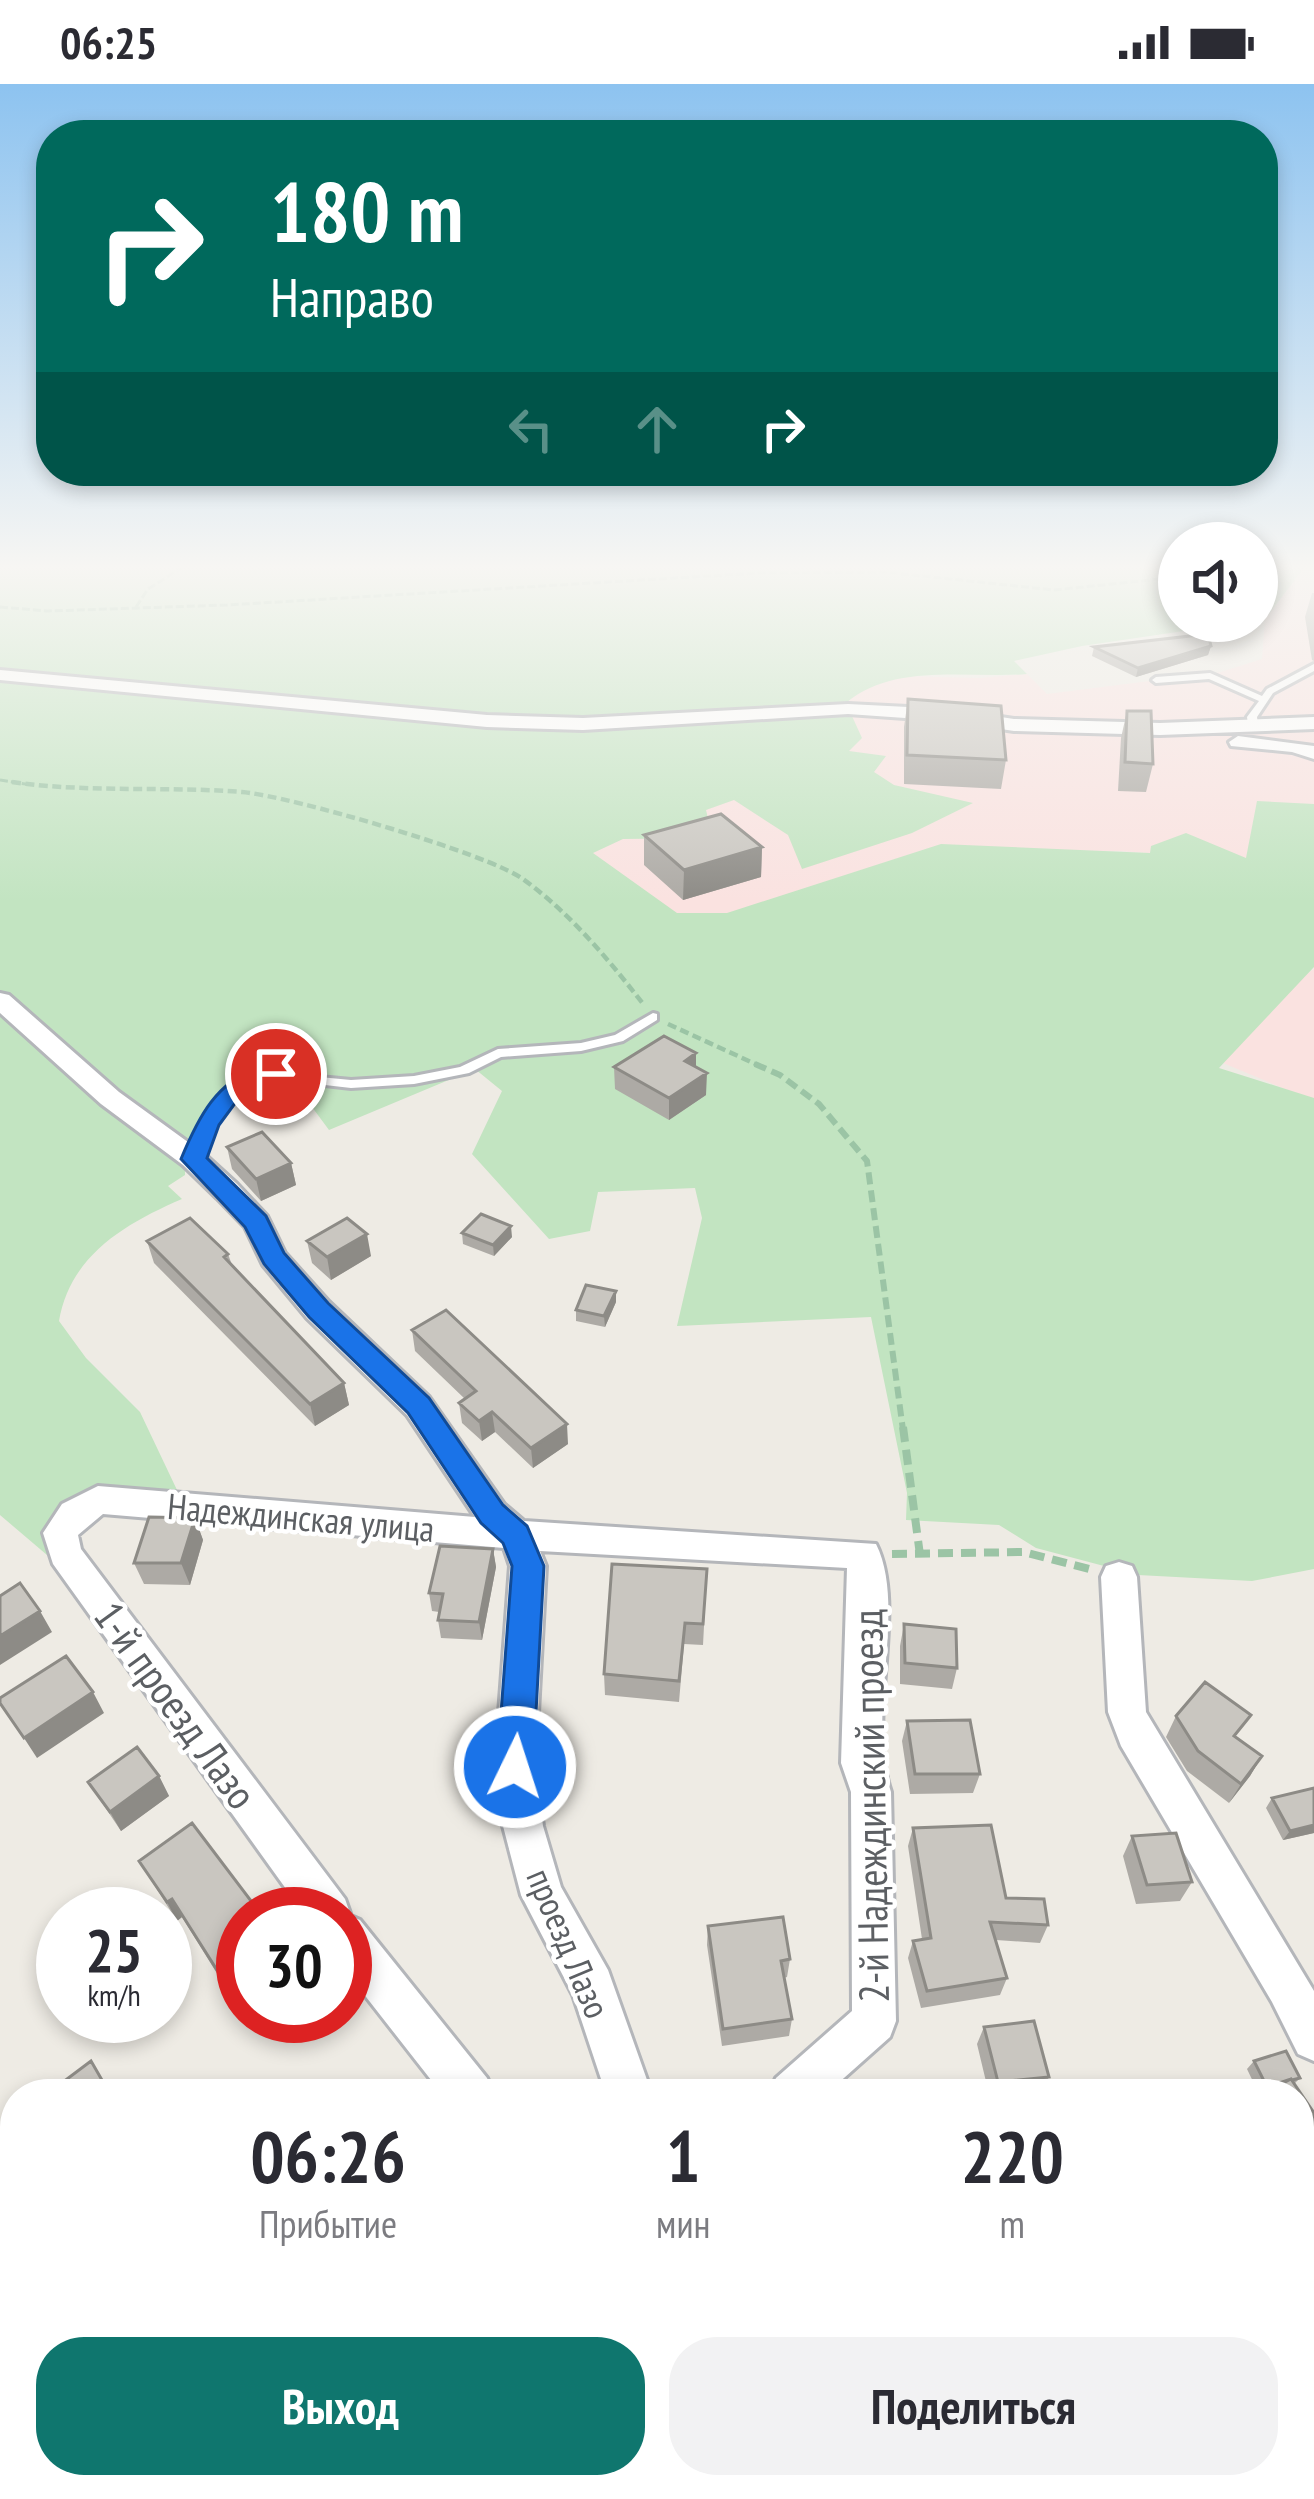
<!DOCTYPE html>
<html lang="ru">
<head>
<meta charset="utf-8">
<style>
	body { margin:0; font-family:"PT Sans Narrow",sans-serif; background:#f2f2f3; color:#2b2b33; height:100vh; display:flex; flex-direction:column; font-size:45px; white-space:nowrap }
	* { box-sizing:border-box; margin:0 }
	p { font-size:39px; color:#7c7c81 }
	.icon { flex:none; width:66px; height:66px; fill:none; stroke:currentColor; stroke-width:2; stroke-linecap:round; stroke-linejoin:round }
	.map { position:relative; flex:1; overflow:hidden }
	.side { position:absolute; left:0px; top:1995px; width:1314px; height:420px; display:flex; flex-direction:column; background:#fff; border-radius:48px 48px 0 0; box-shadow:0 6px 18px #0003 }
	.side>* { flex:none }
	.hud { position:absolute; left:36px; top:36px; width:1242px; height:366px; border-radius:48px; box-shadow:0 6px 18px #0003; background:#00695c; color:#fff; overflow:hidden }
	.tools { position:absolute; left:1158px; top:438px; display:grid; gap:24px }
	.tools a { display:grid; place-items:center; width:120px; height:120px; border-radius:50%; background:#fff; box-shadow:0 6px 18px #0003; font-size:60px }
	.speed { position:absolute; left:36px; top:1803px; display:flex; gap:24px; font-size:60px; font-weight:700; text-align:center }
	.speed>* { display:grid; place-content:center; width:156px; height:156px; border-radius:50%; background:#fff; box-shadow:0 6px 18px #0003; line-height:1 }
	.speed small { font-size:30px; font-weight:400 }
	.speed .limit { border:18px solid #d22; background:#fff; color:#111 }
	.pin { position:absolute; display:grid; place-items:center; width:102px; height:102px; color:#fff; margin:-51px; border:6px solid #fff; border-radius:50%; box-shadow:0 3px 12px #0007 }
	.me { position:absolute; width:132px; margin:-66px; rotate:4deg; stroke-linejoin:round; filter:drop-shadow(0 0 9px #0008) }
	.turn { display:flex; align-items:center; gap:42px; height:252px; padding:0 36px; font-size:54px }
	.turn .icon { width:156px; height:156px; stroke-width:2.5 }
	.turn b { display:block; font-size:84px; line-height:102px }
	.lanes { display:flex; align-items:center; height:114px; padding:0 36px; background:#0003; justify-content:center; gap:60px; direction:ltr }
	.lanes .off { opacity:.35 }
	.eta { display:flex; justify-content:space-evenly; align-items:center; height:204px; text-align:center }
	.eta b { font-size:72px; font-weight:800; line-height:84px }
	.cta { display:flex; gap:24px; margin-top:auto; padding:24px 36px }
	.cta a { flex:1; height:138px; border-radius:48px; background:#0f766e; color:#fff; font-size:48px; font-weight:800; line-height:138px; text-align:center }
	.cta a+a { background:#f2f2f3; color:#2b2b33 }
	.status { display:flex; justify-content:space-between; align-items:center; height:84px; padding:0 60px; background:#fff; direction:ltr }
	.status svg { height:33px; fill:currentColor }
	.map>svg:first-child { display:block }
	.medical { fill:#fae2e0 }
	.green { fill:#c2e4c1 }
	.lines { fill:none; stroke-linecap:round; stroke-linejoin:round }
	.lane-casing { stroke:#b4b6ba; stroke-width:6 }
	.street-casing { stroke:#b4b6ba; stroke-width:6 }
	.path-far3 { stroke:#9bc4a5; stroke-width:3; stroke-dasharray:8 3; stroke-linecap:butt }
	.path-far2 { stroke:#9bc4a5; stroke-width:4.5; stroke-dasharray:9 4.5; stroke-linecap:butt }
	.path-far1 { stroke:#9bc4a5; stroke-width:6; stroke-dasharray:12 6; stroke-linecap:butt }
	.path { stroke:#9bc4a5; stroke-width:8; stroke-dasharray:15 8; stroke-linecap:butt }
	.lane { fill:#fff; fill-rule:evenodd }
	.street { fill:#fff; fill-rule:evenodd }
	.wall { fill:#adaaa5 }
	.shaded-wall { fill:#8d8b86 }
	.building { fill:#c9c6c0; stroke:#8d8b86; stroke-width:3 }
	.route { fill:#1a73e8; stroke:#114b97; stroke-width:3 }
	.labels { text-anchor:middle; dominant-baseline:central; stroke-width:9; stroke-linejoin:round; paint-order:stroke }
	.street-label { font-size:36px; fill:#5c5f63; stroke:#fff }
	.near-street-label { font-size:42px; fill:#5c5f63; stroke:#fff }
</style>
</head>
<body>
<div class="status"><b>06:25</b><svg viewBox="0 0 49 12"><path d="M0 12V9h3v3zM5 12V6h3v6zM10 12V3h3v9zM15 12V0h3v12zM26 1h20v11H26zM47 4h2v5h-2z"/></svg></div>
<div class="map">
<svg width="1314" height="2415" viewBox="0 0 1314 2415">
	<rect width="100%" height="100%" fill="#eeebe4"/>
	<path class="medical" d="M 1288,481 L 1314,481 L 1314,780 L 1120,767 L 924,767 L 713,847 L 648,845 L 584,775 L 589,757 L 852,640 L 846,619 L 862,605 L 897,592 L 979,594 L 1027,590 L 1047,610 L 1221,588 L 1262,575 L 1265,535 L 1303,485 Z
		M 1314,885 L 1314,1017 L 1223,979 L 1283,907 Z"/>
	<path class="green" d="M 0,481 L 1179,481 L 1179,537 L 1257,537 L 1257,481 L 1304,484 L 1265,535 L 1082,562 L 1014,577 L 1027,590 C 967,595 895,578 846,619 L 862,654 L 849,667 L 886,672 L 874,688 L 894,701 L 973,719 L 912,749 L 802,785 L 788,751 L 734,716 L 706,726 L 713,754 L 623,755 L 593,769 L 677,829 L 727,829 L 941,760 L 1150,769 L 1151,762 L 1186,749 L 1246,774 L 1257,717 L 1314,720 L 1314,883 L 1219,984 L 1314,1014 L 1314,1485 L 1252,1497 L 1138,1491 L 1036,1464 L 999,1441 L 906,1436 L 907,1409 L 871,1233 L 677,1242 L 702,1134 L 695,1104 L 598,1108 L 590,1147 L 549,1155 L 472,1070 L 502,1007 L 475,985 L 329,1046 L 292,996 C 283,996 271,994 262,996 C 232,1000 209,1044 207,1072 L 185,1079 L 185,1091 L 168,1102 L 182,1115 C 124,1140 70,1172 59,1237 L 86,1274 L 140,1328 L 177,1406 L 92,1411 L 48,1446 L 47,1471 L 0,1431 L 0,595 L 164,614 L 171,604 L 0,586 Z"/>
	<g class="lines">
		<defs>
			<path id="lane" d="M 1314,580 L 1314,587 L 1273,609 L 1257,633 L 1258,640 L 1253,643 L 1248,640 L 1247,633 L 1259,617 L 1209,595 L 1156,599 L 1152,596 L 1156,593 L 1210,589 L 1262,612 L 1267,605 Z
				M 653,929 L 657,930 L 657,936 L 623,957 L 581,967 L 501,973 L 469,989 L 414,1000 L 351,1004 L 264,994 L 241,1005 L 214,1041 L 198,1078 L 193,1079 L 186,1075 L 201,1040 L 231,999 L 257,987 L 351,996 L 414,992 L 460,983 L 498,965 L 581,959 L 615,951 Z"/>
			<path id="street" d="M 0,586 L 487,631 L 583,634 L 848,620 L 948,625 L 1014,635 L 1160,639 L 1314,633 L 1314,645 L 1160,651 L 1014,647 L 948,637 L 848,630 L 583,646 L 487,643 L 0,596 Z
				M 1238,652 L 1314,662 L 1314,675 L 1292,668 L 1231,662 L 1229,658 Z
				M 0,909 L 9,911 L 119,1008 L 203,1069 L 237,1100 L 267,1132 L 285,1169 L 329,1218 L 429,1313 L 504,1420 L 524,1437 L 876,1460 C 908,1524 865,1634 891,1708 L 896,1937 L 890,1953 L 826,2010 L 769,2010 L 776,1994 L 852,1927 L 851,1708 L 841,1679 L 847,1484 L 540,1467 L 546,1482 L 535,1683 L 543,1742 L 561,1803 L 608,1886 L 652,2010 L 606,2010 L 573,1911 L 521,1811 L 503,1742 L 495,1683 L 510,1482 L 504,1464 L 103,1430 L 78,1451 L 81,1465 L 345,1815 L 351,1832 L 360,1836 L 487,1994 L 494,2010 L 442,2010 L 345,1886 L 345,1830 L 304,1830 L 53,1480 L 43,1449 L 62,1420 L 98,1402 L 475,1433 L 407,1331 L 307,1234 L 263,1181 L 245,1143 L 217,1114 L 183,1081 L 101,1020 L 0,929 Z
				M 1119,1478 L 1132,1482 L 1137,1493 L 1146,1628 L 1314,1907 L 1314,1977 L 1298,1970 L 1272,1918 L 1121,1662 L 1108,1628 L 1101,1493 L 1106,1482 Z
				M 708,2400 L 762,2400 L 765,2415 L 711,2415 Z"/>
		</defs>
		<use href="#lane" class="lane-casing"/>
		<use href="#street" class="street-casing"/>
		<path class="path-far3" d="M 0,523 L 48,527 L 227,521 L 758,489 L 885,488 L 1054,506 L 1179,493
			M 136,523 L 148,505 L 186,481
			M 0,696 L 32,701"/>
		<path class="path-far2" d="M 12,698 C 89,709 165,702 242,708 C 290,712 486,769 523,795 C 571,830 608,875 644,921
			M 668,940 L 762,983"/>
		<path class="path-far1" d="M 755,980 L 780,991 L 819,1020 L 867,1077 L 903,1346"/>
		<path class="path" d="M 903,1343 L 920,1471
			M 892,1470 L 1024,1468 L 1093,1486"/>
		<use href="#lane" class="lane"/>
		<use href="#street" class="street"/>
	</g>
	<path class="wall" d="M 1312,509 L 1314,509 L 1314,577 L 1312,576 L 1305,533 Z
		M 1211,562 L 1208,571 L 1136,593 L 1092,572 L 1094,563 Z
		M 908,615 L 1006,676 L 1001,705 L 904,700 L 904,643 Z
		M 1127,627 L 1153,680 L 1146,708 L 1118,707 L 1121,654 Z
		M 644,751 L 762,763 L 761,793 L 683,816 L 644,781 Z
		M 614,983 L 696,983 L 706,1011 L 669,1036 L 615,1005 Z
		M 227,1063 L 291,1079 L 296,1101 L 261,1117 L 232,1085 Z
		M 462,1149 L 512,1153 L 494,1172 L 463,1160 Z
		M 147,1157 L 228,1170 L 232,1181 L 344,1299 L 349,1321 L 315,1342 L 154,1179 Z
		M 307,1157 L 371,1172 L 331,1196 L 312,1179 Z
		M 616,1218 L 605,1243 L 576,1237 L 576,1226 Z
		M 412,1246 L 568,1360 L 533,1384 L 495,1348 L 482,1357 L 462,1339 L 459,1319 L 465,1315 L 415,1267 Z
		M 195,1434 L 203,1456 L 190,1501 L 144,1500 L 134,1479 Z
		M 493,1465 L 496,1483 L 482,1556 L 441,1554 L 438,1536 L 439,1528 L 432,1527 L 429,1509 Z
		M 707,1485 L 703,1561 L 684,1560 L 679,1618 L 605,1611 L 604,1590 Z
		M 904,1540 L 957,1584 L 952,1605 L 900,1600 L 900,1562 Z
		M 1176,1632 L 1237,1654 L 1262,1672 L 1250,1692 L 1229,1719 L 1187,1687 L 1166,1653 Z
		M 907,1637 L 980,1690 L 973,1709 L 910,1710 L 902,1657 Z
		M 159,1692 L 169,1712 L 121,1747 L 88,1698 Z
		M 1314,1704 L 1314,1749 L 1283,1756 L 1266,1724 L 1272,1714 Z
		M 913,1744 L 1006,1814 L 1048,1841 L 1040,1859 L 996,1856 L 1007,1894 L 1000,1911 L 921,1924 L 908,1874 L 913,1857 L 922,1855 L 908,1762 Z
		M 1132,1752 L 1192,1798 L 1180,1817 L 1136,1820 L 1123,1772 Z
		M 139,1777 L 243,1830 L 243,1891 L 226,1904 L 182,1833 L 177,1837 Z
		M 708,1842 L 790,1875 L 787,1893 L 784,1894 L 792,1935 L 789,1952 L 722,1962 L 707,1861 Z
		M 984,1943 L 1049,1993 L 1040,2009 L 989,2010 L 977,1960 Z
		M 1254,1977 L 1300,1994 L 1294,2000 L 1314,2029 L 1314,2069 L 1299,2077 L 1299,2010 L 1259,2010 L 1247,1985 Z
		M 1314,2194 L 1314,2275 L 1299,2252 L 1299,2204 Z
		M 891,2400 L 908,2400 L 898,2410 Z
		M 1314,2407 L 1314,2415 L 1301,2415 L 1307,2410 Z"/>
	<path class="shaded-wall" d="M 1211,562 L 1208,571 L 1136,593 L 1138,584 Z
		M 762,763 L 761,793 L 683,816 L 684,786 Z
		M 696,969 L 696,991 L 685,977 Z
		M 707,989 L 706,1011 L 669,1036 L 669,1014 Z
		M 291,1079 L 296,1101 L 261,1117 L 256,1095 Z
		M 511,1142 L 512,1153 L 494,1172 L 493,1161 Z
		M 367,1150 L 371,1172 L 331,1196 L 327,1173 Z
		M 616,1207 L 616,1218 L 605,1243 L 604,1232 Z
		M 344,1299 L 349,1321 L 315,1342 L 310,1320 Z
		M 492,1328 L 495,1348 L 482,1357 L 479,1337 Z
		M 567,1340 L 568,1360 L 533,1384 L 531,1364 Z
		M 195,1434 L 203,1456 L 190,1501 L 181,1479 Z
		M 493,1465 L 496,1483 L 482,1556 L 479,1538 Z
		M 40,1527 L 52,1548 L 0,1581 L 0,1552 Z
		M 93,1608 L 104,1629 L 37,1674 L 24,1654 Z
		M 1262,1672 L 1250,1692 L 1229,1719 L 1241,1700 Z
		M 159,1692 L 169,1712 L 121,1747 L 110,1728 Z
		M 1314,1741 L 1314,1749 L 1283,1756 L 1290,1747 Z
		M 172,1815 L 182,1833 L 177,1837 L 167,1818 Z
		M 243,1867 L 243,1891 L 226,1904 L 217,1886 Z
		M 1314,2063 L 1314,2069 L 1299,2077 L 1299,2071 Z
		M 0,2113 L 11,2132 L 0,2142 Z
		M 0,2144 L 15,2172 L 15,2188 L 0,2160 Z
		M 15,2255 L 15,2280 L 11,2283 L 15,2291 L 15,2316 L 0,2284 L 0,2268 Z
		M 128,2400 L 138,2400 L 146,2415 L 136,2415 Z"/>
	<path class="building" d="M 1208,550 L 1211,562 L 1138,584 L 1094,563 Z
		M 908,615 L 1001,622 L 1006,676 L 907,671 Z
		M 1127,627 L 1151,627 L 1153,680 L 1125,678 Z
		M 721,730 L 762,763 L 684,786 L 644,751 Z
		M 664,952 L 696,969 L 685,977 L 707,989 L 669,1014 L 614,983 Z
		M 262,1048 L 291,1079 L 256,1095 L 227,1063 Z
		M 481,1130 L 511,1142 L 493,1161 L 462,1149 Z
		M 190,1134 L 228,1170 L 224,1173 L 344,1299 L 310,1320 L 147,1157 Z
		M 347,1134 L 367,1150 L 327,1173 L 307,1157 Z
		M 586,1201 L 616,1207 L 604,1232 L 576,1226 Z
		M 446,1226 L 567,1340 L 531,1364 L 492,1328 L 479,1337 L 459,1319 L 476,1307 L 412,1246 Z
		M 149,1433 L 195,1434 L 181,1479 L 134,1479 Z
		M 440,1462 L 493,1465 L 479,1538 L 438,1536 L 443,1510 L 429,1509 Z
		M 612,1480 L 707,1485 L 703,1540 L 685,1539 L 679,1597 L 604,1590 Z
		M 20,1499 L 40,1527 L 0,1552 L 0,1512 Z
		M 904,1540 L 956,1545 L 957,1584 L 905,1579 Z
		M 66,1572 L 93,1608 L 24,1654 L 0,1619 L 0,1614 Z
		M 1205,1598 L 1251,1631 L 1234,1652 L 1262,1672 L 1241,1700 L 1198,1667 L 1176,1632 Z
		M 970,1636 L 980,1690 L 915,1690 L 907,1637 Z
		M 137,1663 L 159,1692 L 110,1728 L 88,1698 Z
		M 1314,1704 L 1314,1741 L 1290,1747 L 1272,1714 Z
		M 192,1739 L 261,1830 L 243,1830 L 243,1867 L 217,1886 L 172,1815 L 167,1818 L 139,1777 Z
		M 991,1741 L 1006,1814 L 1044,1815 L 1048,1841 L 990,1838 L 1007,1894 L 927,1907 L 913,1857 L 931,1854 L 913,1744 Z
		M 1176,1749 L 1192,1798 L 1147,1801 L 1132,1752 Z
		M 783,1833 L 790,1875 L 781,1877 L 792,1935 L 723,1945 L 708,1842 Z
		M 1034,1937 L 1049,1993 L 998,1998 L 984,1943 Z
		M 1286,1967 L 1300,1994 L 1292,1996 L 1291,1995 L 1267,2003 L 1254,1977 Z
		M 91,1977 L 110,2010 L 52,2010 L 51,2007 Z
		M 1291,1995 L 1314,2029 L 1314,2063 L 1299,2071 L 1299,2010 L 1262,2010 Z
		M 0,2160 L 15,2188 L 15,2255 L 0,2268 Z
		M 1314,2194 L 1314,2238 L 1301,2218 L 1311,2211 L 1304,2200 Z
		M 0,2284 L 15,2316 L 15,2371 L 0,2340 Z
		M 29,2400 L 128,2400 L 136,2415 L 36,2415 Z
		M 383,2400 L 478,2400 L 488,2414 L 369,2415 Z
		M 1089,2403 L 1097,2415 L 1078,2415 Z"/>
	<linearGradient id="sky" x2="0" y2="1"><stop stop-color="#8dc3f0"/><stop offset="0.59" stop-color="#f7f6f3"/><stop offset="1" stop-color="#f7f6f3" stop-opacity="0"/></linearGradient>
	<rect width="1314" height="819" fill="url(#sky)"/>
	<path class="route" d="M 262,983 L 284,985 L 287,990 L 244,1007 L 219,1041 L 207,1074 L 266,1132 L 284,1169 L 328,1219 L 429,1314 L 503,1421 L 527,1442 L 544,1482 L 533,1683 L 528,1695 L 515,1700 L 502,1695 L 497,1683 L 512,1482 L 503,1459 L 481,1439 L 408,1329 L 309,1233 L 264,1180 L 245,1143 L 181,1075 C 198,1034 217,995 262,983 Z"/>
	<g class="labels">
		<g class="street-label">
			<text transform="translate(301 1433) rotate(5)">Надеждинская улица</text>
			<text transform="translate(569 1859) rotate(67)">проезд Лазо</text>
		</g>
		<g class="near-street-label">
			<text transform="translate(176 1621) rotate(54)">1-й проезд Лазо</text>
			<text transform="translate(870 1722) rotate(-91)">2-й Надеждинский проезд</text>
		</g>
	</g>
</svg>
<div class="tools">
<a><svg class="icon" aria-label="sound" viewBox="0 0 24 24"><path d="M4 9h4l5-4v14l-5-4H4zM17 9q2 3 0 6"/></svg></a>
</div>
<div class="speed"><div>25<small>km/h</small></div><div class="limit">30</div></div>
<div class="pin" style="left:276px;top:990px;background:#d93025"><svg class="icon" aria-label="arrive" viewBox="0 0 24 24"><path d="M6 21V4h12l-3 4 3 4H6"/></svg></div>
<svg class="me" style="left:515px;top:1683px" viewBox="-20 -20 40 40"><circle r="17" fill="#1a73e8" stroke="#fff" stroke-width="3"/><path d="M0-11L8 9 0 5-8 9z" fill="#fff"/></svg>
<div class="hud">
<div class="turn"><svg class="icon" aria-label="right" viewBox="0 0 24 24"><path d="M7 20v-9h11M14 6l5 5-5 5"/></svg><div><b>180 m</b>Направо</div></div>
<div class="lanes"><svg class="icon off" aria-label="left" viewBox="0 0 24 24"><path d="M17 20v-9H6M10 6l-5 5 5 5"/></svg><svg class="icon off" aria-label="ahead" viewBox="0 0 24 24"><path d="M12 20V5M6 11l6-6 6 6"/></svg><svg class="icon" aria-label="right" viewBox="0 0 24 24"><path d="M7 20v-9h11M14 6l5 5-5 5"/></svg></div>
</div>
<section class="side">
<div class="eta">
<div><b>06:26</b><p>Прибытие</p></div>
<div><b>1</b><p>мин</p></div>
<div><b>220</b><p>m</p></div>
</div>
<div class="cta"><a>Выход</a><a>Поделиться</a></div>
</section>
</div>
</body>
</html>
